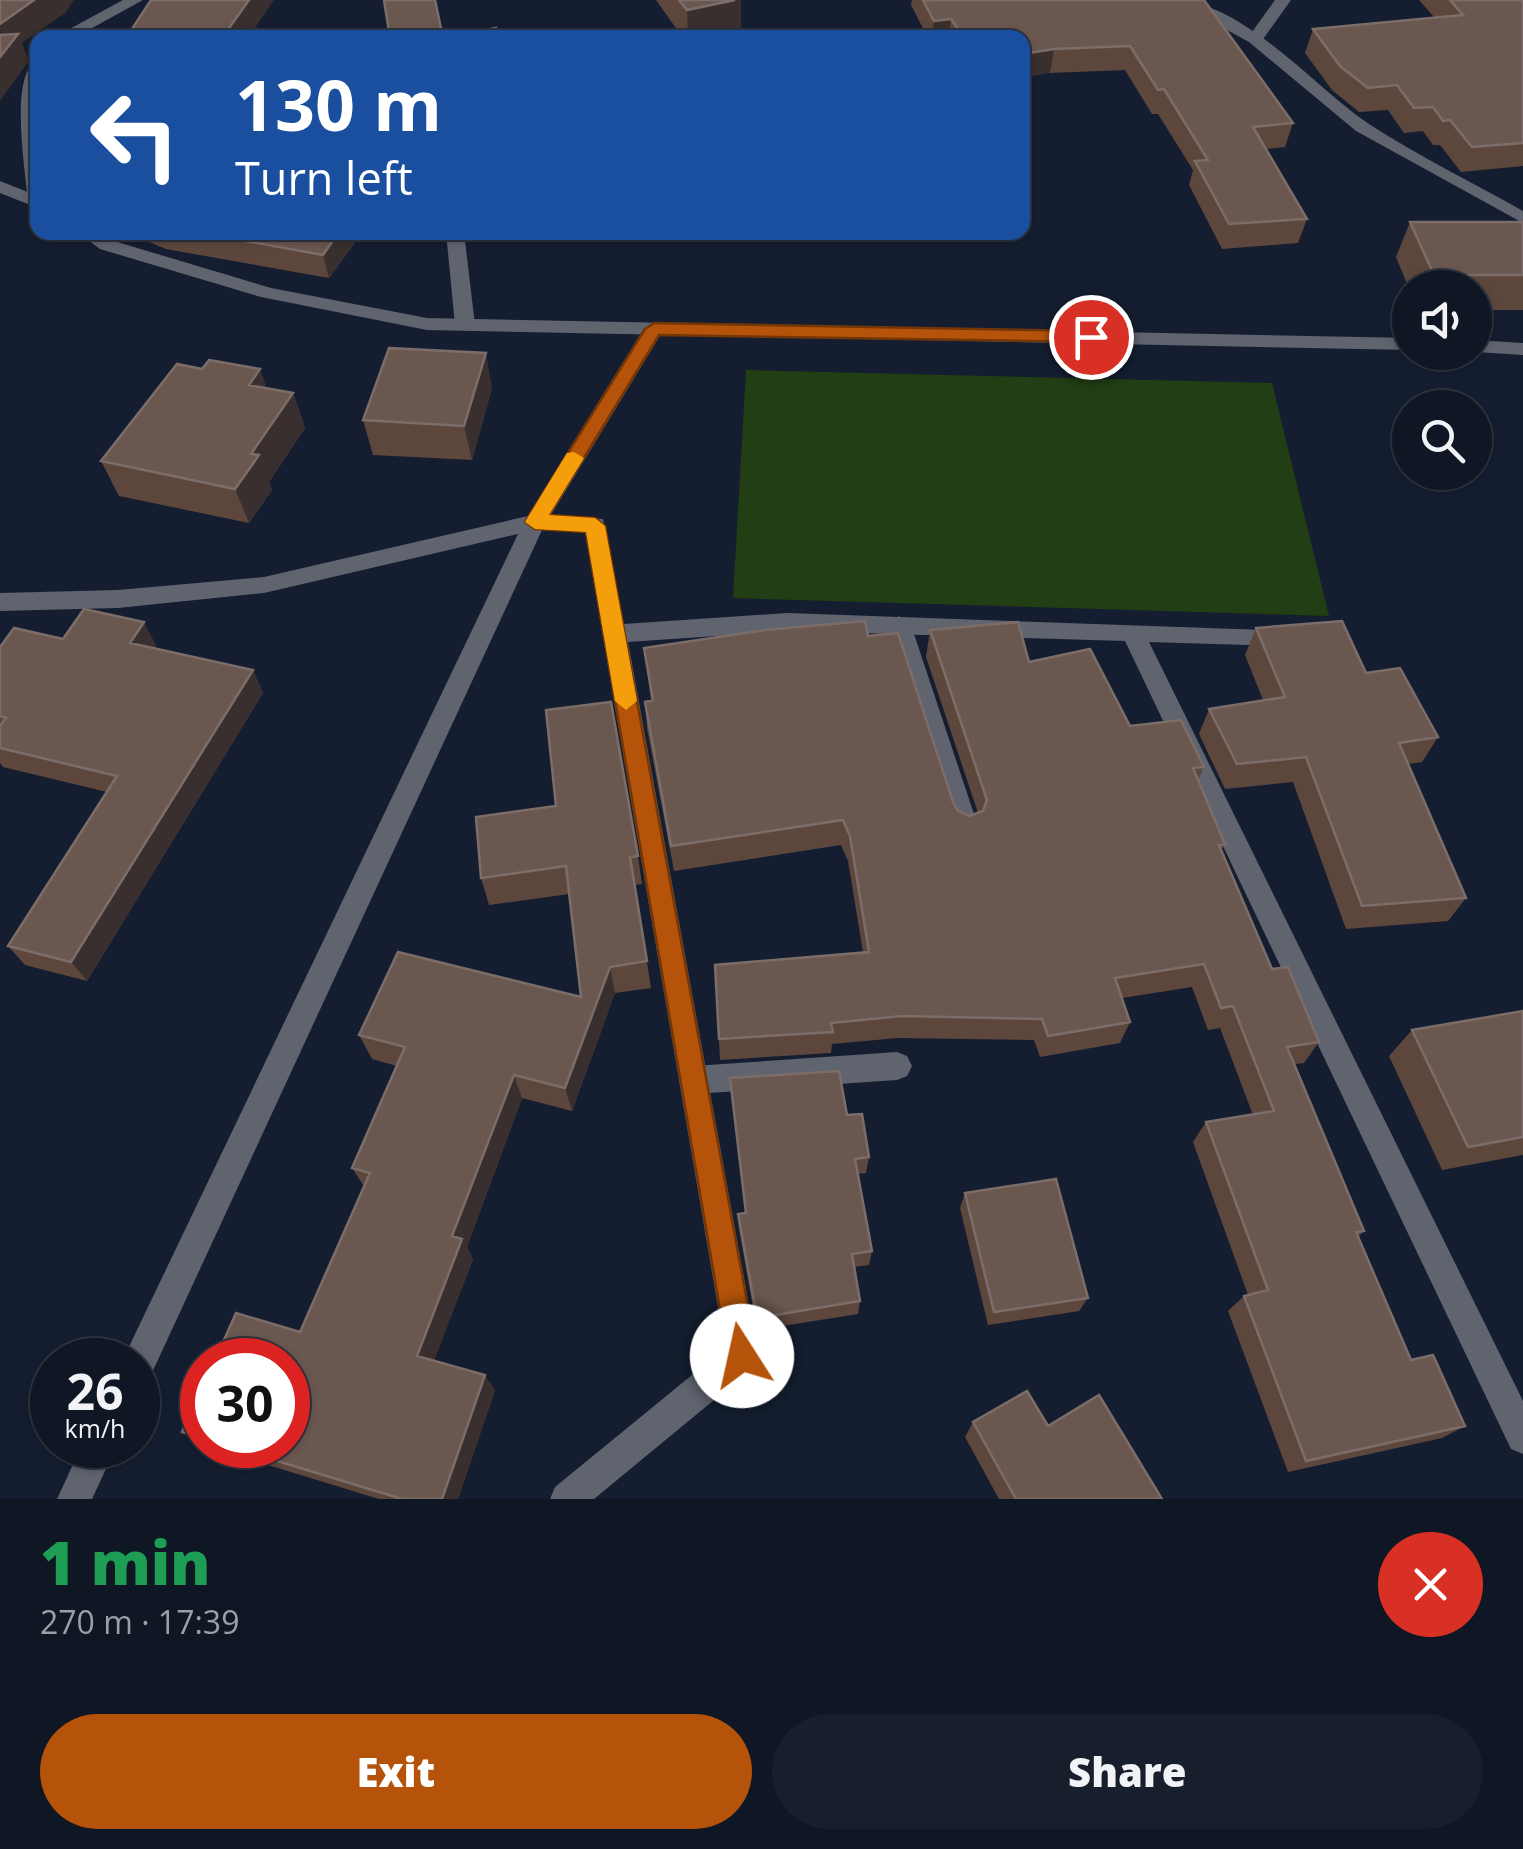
<!DOCTYPE html>
<html lang="en">
<head>
<meta charset="utf-8">
<style>
	body { margin:0; font-family:"Open Sans",sans-serif; background:#181f2c; color:#f1f3f6; height:100vh; display:flex; flex-direction:column; font-size:38px; white-space:nowrap }
	* { box-sizing:border-box; margin:0 }
	p { font-size:32px; color:#9b9fa6 }
	.icon { flex:none; width:55px; height:55px; fill:none; stroke:currentColor; stroke-width:2; stroke-linecap:round; stroke-linejoin:round }
	.map { position:relative; height:1499px; overflow:hidden }
	.drawer { display:flex; flex-direction:column; background:#0f1624; flex:1 }
	.drawer>* { flex:none }
	.hud { position:absolute; left:30px; top:30px; width:1000px; height:210px; border-radius:20px; box-shadow:0 2px 8px #0004,0 0 0 2px #2f3541; background:#1a4fa0; color:#fff; overflow:hidden }
	.tools { position:absolute; left:1392px; top:270px; display:grid; gap:20px }
	.tools a { display:grid; place-items:center; width:100px; height:100px; border-radius:50%; background:#0f1624; box-shadow:0 2px 8px #0004,0 0 0 2px #2f3541; font-size:50px }
	.speed { position:absolute; left:30px; top:1338px; display:flex; gap:20px; font-size:50px; font-weight:700; text-align:center }
	.speed>* { display:grid; place-content:center; width:130px; height:130px; border-radius:50%; background:#0f1624; box-shadow:0 2px 8px #0004,0 0 0 2px #2f3541; line-height:1 }
	.speed small { font-size:25px; font-weight:400 }
	.speed .limit { border:15px solid #d22; background:#fff; color:#111 }
	.pin { position:absolute; display:grid; place-items:center; width:85px; height:85px; color:#fff; margin:-42px; border:5px solid #fff; border-radius:50%; box-shadow:0 2px 10px #0007 }
	.me { position:absolute; width:110px; margin:-55px; rotate:350deg; stroke-linejoin:round; filter:drop-shadow(0 0 8px #0008) }
	.turn { display:flex; align-items:center; gap:35px; height:210px; padding:0 40px; font-size:45px }
	.turn .icon { width:130px; height:130px; stroke-width:2.5 }
	.turn b { display:block; font-size:70px; line-height:85px }
	.round { display:grid; place-items:center; flex:none; width:105px; height:105px; border-radius:52px; background:#181f2c }
	.head { display:flex; align-items:center; justify-content:space-between; height:170px; padding:0 40px }
	h1 { font-size:60px; font-weight:800; line-height:75px; color:#1e9e55 }
	.primary-button { display:flex; gap:20px; margin-top:auto; padding:20px 40px }
	.primary-button a { flex:1; height:115px; border-radius:60px; background:#b45309; color:#fff; font-size:40px; font-weight:800; line-height:115px; text-align:center }
	.primary-button a+a { background:#181f2c; color:#f1f3f6 }
	.map>svg:first-child { display:block }
	.green { fill:#213e14 }
	.lines { fill:none; stroke-linecap:round; stroke-linejoin:round }
	.service { fill:#60646f; fill-rule:evenodd }
	.minor { fill:#60646f; fill-rule:evenodd }
	.tertiary { fill:#60646f; fill-rule:evenodd }
	.wall { fill:#5d473d }
	.shaded-wall { fill:#3a2f2f }
	.building { fill:#6a5750; stroke:#7c6d69; stroke-width:2.5 }
	.route { fill:#b45309; stroke:#753606; stroke-width:2.5 }
	.slow { fill:#f59e0b }
</style>
</head>
<body>
<div class="map">
<svg width="1523" height="1499" viewBox="0 0 1523 1499">
	<rect width="100%" height="100%" fill="#141e30"/>
	<path class="green" d="M 746,370 L 1272,383 L 1329,616 L 733,598 Z"/>
	<g class="lines">
		<path class="service" d="M 1275,0 L 1291,0 L 1261,42 L 1249,42 L 1247,39 Z
			M 446,232 L 464,232 L 475,325 L 465,331 L 455,325 Z
			M 899,616 L 911,625 L 978,826 L 974,834 L 965,837 L 956,834 L 952,826 L 887,625 Z
			M 897,1052 L 907,1056 L 912,1066 L 907,1076 L 897,1080 L 694,1094 L 684,1090 L 679,1080 L 684,1070 L 694,1066 Z"/>
		<path class="minor" d="M 123,0 L 143,0 L 74,38 L 53,38 Z
			M 38,59 L 37,208 L 28,203 C 26,172 8,74 38,59 Z
			M 654,323 L 664,329 L 551,515 L 603,519 L 624,624 L 788,613 L 1291,631 L 1295,637 L 1283,646 L 1149,642 L 1523,1401 L 1523,1454 L 1511,1449 L 1125,641 L 788,631 L 628,642 L 758,1355 L 754,1367 L 594,1499 L 550,1499 L 555,1487 L 725,1348 L 585,532 L 542,530 L 150,1377 L 138,1381 L 138,1360 L 124,1360 L 126,1353 L 518,534 L 264,593 L 118,608 L 0,611 L 0,593 L 118,590 L 264,577 L 528,516 L 647,325 Z
			M 82,1445 L 117,1445 L 92,1499 L 57,1499 Z"/>
		<path class="tertiary" d="M 1172,0 C 1243,0 1313,87 1369,124 C 1418,156 1472,182 1523,211 L 1523,223 L 1356,131 L 1249,42 Z
			M 0,181 L 38,196 L 38,208 L 0,193 Z
			M 77,232 L 100,232 L 114,241 L 271,288 L 427,318 L 1410,338 L 1410,350 L 427,330 L 261,297 L 100,249 Z
			M 1475,340 L 1523,343 L 1523,355 L 1475,352 Z"/>
	</g>
	<path class="wall" d="M 656,0 L 741,0 L 741,33 L 719,38 L 683,38 Z
		M 912,0 L 1204,0 L 1293,123 L 1285,147 L 1266,149 L 1307,219 L 1298,243 L 1222,249 L 1189,185 L 1193,170 L 1158,114 L 1152,114 L 1125,70 L 1050,73 L 1022,38 L 928,38 L 911,5 Z
		M 1419,0 L 1523,0 L 1523,166 L 1461,172 L 1440,145 L 1433,145 L 1423,131 L 1404,133 L 1388,110 L 1359,112 L 1332,90 L 1305,53 L 1313,29 L 1434,17 Z
		M 1410,222 L 1523,222 L 1523,310 L 1475,310 L 1475,288 L 1410,288 L 1410,291 L 1396,257 Z
		M 125,232 L 358,232 L 359,237 L 329,278 L 166,249 Z
		M 202,369 L 260,369 L 266,388 L 293,393 L 305,428 L 269,482 L 272,490 L 249,523 L 119,496 L 101,461 Z
		M 492,388 L 472,460 L 373,455 L 363,420 Z
		M 1256,628 L 1366,673 L 1438,737 L 1422,762 L 1408,764 L 1466,898 L 1448,921 L 1346,929 L 1293,782 L 1225,789 L 1199,734 L 1209,709 L 1263,700 L 1245,655 Z
		M 930,630 L 1029,662 L 1130,726 L 1204,767 L 1198,780 L 1225,844 L 1221,851 L 1272,969 L 1319,1042 L 1304,1063 L 1295,1064 L 1364,1231 L 1358,1237 L 1411,1360 L 1465,1426 L 1442,1438 L 1288,1472 L 1228,1311 L 1244,1296 L 1248,1295 L 1193,1142 L 1206,1122 L 1253,1115 L 1220,1028 L 1208,1030 L 1192,987 L 1122,998 L 1130,1022 L 1120,1043 L 1040,1057 L 1034,1040 L 898,1038 L 832,1044 L 831,1053 L 720,1060 L 715,965 L 863,952 L 848,861 L 841,845 L 674,871 L 647,728 L 645,702 L 651,701 L 644,648 L 868,636 L 958,811 L 969,816 L 978,813 L 926,657 Z
		M 63,639 L 156,645 L 154,649 L 253,670 L 263,693 L 87,981 L 25,965 L 8,946 L 107,792 L 3,767 L 0,763 L 0,647 Z
		M 638,856 L 642,884 L 635,885 L 651,988 L 615,993 L 572,1111 L 522,1098 L 467,1247 L 473,1259 L 434,1360 L 495,1390 L 458,1499 L 379,1499 L 203,1445 L 288,1445 L 300,1332 L 364,1186 L 352,1168 L 397,1066 L 372,1059 L 359,1035 L 581,997 L 569,894 L 489,905 L 481,878 Z
		M 1523,1011 L 1523,1155 L 1442,1170 L 1389,1056 L 1412,1030 Z
		M 730,1078 L 847,1115 L 869,1157 L 866,1173 L 858,1174 L 872,1251 L 869,1265 L 854,1267 L 860,1301 L 858,1314 L 757,1330 L 739,1229 L 738,1214 L 745,1213 Z
		M 965,1193 L 1088,1298 L 1079,1311 L 988,1325 L 960,1208 Z
		M 202,1387 L 202,1445 L 182,1432 Z
		M 973,1422 L 1048,1426 L 1162,1499 L 999,1499 L 965,1437 Z"/>
	<path class="shaded-wall" d="M 34,0 L 74,0 L 65,13 L 22,43 L 29,61 L 0,101 L 0,24 Z
		M 249,0 L 274,0 L 248,38 L 222,38 Z
		M 735,0 L 741,0 L 741,33 L 719,38 L 688,38 L 687,10 Z
		M 951,19 L 949,38 L 932,38 L 934,21 Z
		M 1054,49 L 1050,73 L 1022,78 L 1022,54 Z
		M 339,232 L 358,232 L 359,237 L 329,278 L 323,255 Z
		M 486,353 L 492,388 L 472,460 L 464,426 Z
		M 260,369 L 272,404 L 249,385 Z
		M 293,393 L 305,428 L 269,482 L 272,490 L 249,523 L 235,489 L 251,454 Z
		M 144,622 L 156,645 L 142,666 L 130,643 Z
		M 253,670 L 263,693 L 87,981 L 71,962 Z
		M 610,967 L 615,993 L 572,1111 L 565,1088 Z
		M 514,1075 L 522,1098 L 467,1247 L 473,1259 L 430,1372 L 417,1356 L 452,1236 Z
		M 485,1375 L 495,1390 L 458,1499 L 442,1499 Z"/>
	<path class="building" d="M 0,0 L 34,0 L 0,24 Z
		M 151,0 L 249,0 L 222,38 L 51,38 L 52,35 L 132,29 Z
		M 384,0 L 435,0 L 443,38 L 390,38 Z
		M 679,0 L 735,0 L 687,10 Z
		M 923,0 L 1204,0 L 1293,123 L 1253,127 L 1307,219 L 1229,224 L 1195,161 L 1208,160 L 1164,89 L 1158,90 L 1130,46 L 1054,49 L 1022,54 L 1022,38 L 964,38 L 951,19 L 934,21 Z
		M 1450,0 L 1523,0 L 1523,143 L 1472,147 L 1450,120 L 1443,121 L 1433,107 L 1414,108 L 1397,85 L 1368,88 L 1340,66 L 1313,29 L 1463,15 Z
		M 496,28 L 500,38 L 446,38 Z
		M 18,34 L 0,57 L 0,35 Z
		M 1410,222 L 1523,222 L 1523,275 L 1434,275 Z
		M 196,232 L 339,232 L 323,255 Z
		M 389,348 L 486,353 L 464,426 L 363,420 Z
		M 209,360 L 260,369 L 249,385 L 293,393 L 251,454 L 259,455 L 235,489 L 101,461 L 177,364 L 202,369 Z
		M 84,609 L 144,622 L 130,643 L 253,670 L 71,962 L 8,946 L 117,776 L 0,748 L 0,726 L 6,718 L 0,716 L 0,647 L 14,628 L 63,639 Z
		M 865,621 L 868,636 L 898,633 L 953,802 L 958,811 L 969,816 L 983,811 L 987,800 L 930,630 L 1018,622 L 1029,662 L 1090,649 L 1130,726 L 1181,720 L 1204,767 L 1193,768 L 1225,844 L 1219,845 L 1272,969 L 1288,967 L 1319,1042 L 1287,1047 L 1364,1231 L 1356,1232 L 1411,1360 L 1433,1355 L 1465,1426 L 1306,1461 L 1244,1296 L 1268,1290 L 1206,1122 L 1274,1111 L 1233,1006 L 1221,1008 L 1204,964 L 1115,978 L 1130,1022 L 1048,1036 L 1042,1019 L 902,1016 L 831,1023 L 833,1032 L 719,1039 L 715,965 L 869,952 L 850,836 L 843,820 L 671,846 L 645,702 L 653,700 L 644,648 L 765,630 Z
		M 1342,621 L 1366,673 L 1400,668 L 1438,737 L 1399,743 L 1466,898 L 1362,906 L 1306,757 L 1237,764 L 1209,709 L 1285,697 L 1256,628 Z
		M 611,702 L 638,856 L 630,857 L 647,961 L 610,967 L 565,1088 L 514,1075 L 452,1236 L 462,1239 L 417,1356 L 485,1375 L 442,1499 L 402,1499 L 225,1445 L 288,1445 L 288,1360 L 215,1360 L 236,1313 L 300,1332 L 370,1173 L 352,1168 L 405,1047 L 359,1035 L 398,952 L 581,997 L 566,866 L 481,878 L 476,817 L 556,806 L 546,710 Z
		M 1523,1011 L 1523,1137 L 1468,1147 L 1412,1030 Z
		M 839,1071 L 847,1115 L 862,1114 L 869,1157 L 855,1159 L 872,1251 L 852,1254 L 860,1301 L 757,1318 L 738,1214 L 746,1213 L 730,1078 Z
		M 1056,1179 L 1088,1298 L 994,1312 L 965,1193 Z
		M 202,1387 L 202,1438 L 182,1432 Z
		M 1027,1391 L 1048,1426 L 1099,1395 L 1162,1499 L 1016,1499 L 973,1422 Z"/>
	<path class="route" d="M 654,323 L 1091,331 L 1100,337 L 1091,342 L 659,335 L 549,515 L 595,518 L 605,526 L 757,1356 L 753,1366 L 742,1370 L 732,1366 L 728,1356 L 586,532 L 535,529 L 525,522 L 645,329 Z"/>
	<path class="slow" d="M 574,452 L 584,458 L 549,515 L 595,518 L 605,526 L 637,701 L 626,710 L 615,701 L 586,532 L 535,529 L 525,522 L 567,453 Z"/>
</svg>
<div class="tools">
<a><svg class="icon" aria-label="sound" viewBox="0 0 24 24"><path d="M4 9h4l5-4v14l-5-4H4zM17 9q2 3 0 6"/></svg></a>
<a><svg class="icon" aria-label="search" viewBox="0 0 24 24"><circle cx="10" cy="10" r="6"/><path d="M15 15l6 6"/></svg></a>
</div>
<div class="speed"><div>26<small>km/h</small></div><div class="limit">30</div></div>
<div class="pin" style="left:1091px;top:337px;background:#d93025"><svg class="icon" aria-label="arrive" viewBox="0 0 24 24"><path d="M6 21V4h12l-3 4 3 4H6"/></svg></div>
<svg class="me" style="left:742px;top:1356px" viewBox="-20 -20 40 40"><circle r="19" fill="#fff"/><path d="M0-13L10 11 0 6-10 11z" fill="#b45309"/></svg>
<div class="hud">
<div class="turn"><svg class="icon" aria-label="left" viewBox="0 0 24 24"><path d="M17 20v-9H6M10 6l-5 5 5 5"/></svg><div><b>130 m</b>Turn left</div></div>
</div>
</div>
<section class="drawer">
<div class="head"><div><h1>1 min</h1><p>270 m · 17:39</p></div><a class="round" style="background:#d93025;color:#fff"><svg class="icon" aria-label="close" viewBox="0 0 24 24"><path d="M6 6l12 12M18 6L6 18"/></svg></a></div>
<div class="primary-button"><a>Exit</a><a>Share</a></div>
</section>
</body>
</html>
